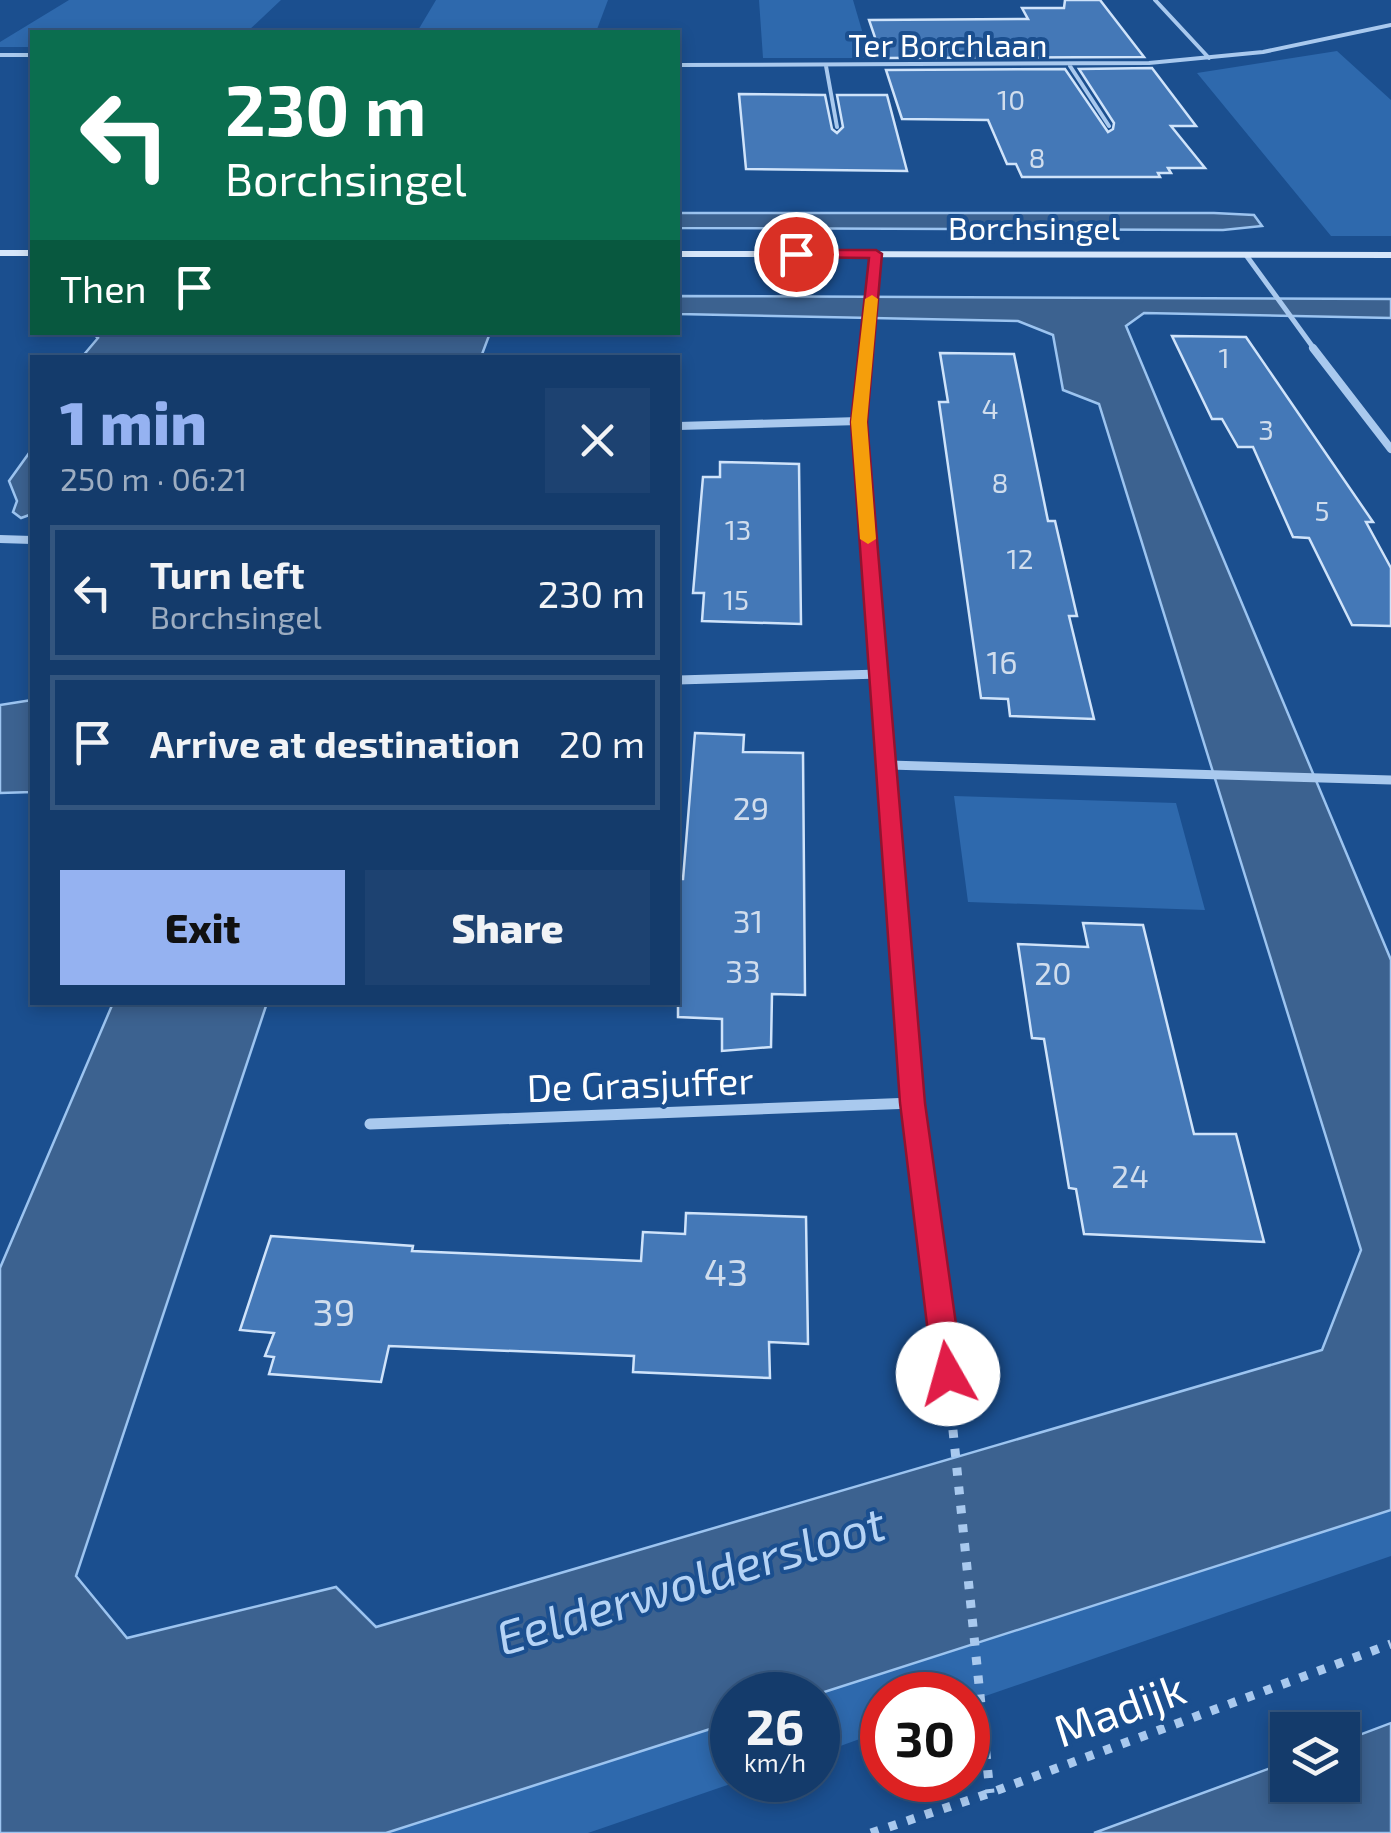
<!DOCTYPE html>
<html lang="en">
<head>
<meta charset="utf-8">
<style>
	body { margin:0; font-family:"Exo 2",sans-serif; background:#1d4271; color:#f1f3f6; height:100vh; display:flex; flex-direction:column; font-size:38px; white-space:nowrap }
	* { box-sizing:border-box; margin:0 }
	p { font-size:32px; color:#9dadc1 }
	.icon { flex:none; width:55px; height:55px; fill:none; stroke:currentColor; stroke-width:2; stroke-linecap:round; stroke-linejoin:round }
	.map { position:relative; flex:1; overflow:hidden }
	.drawer { position:absolute; left:30px; top:355px; width:650px; height:650px; display:flex; flex-direction:column; background:#143b6b; border-radius:0px; box-shadow:0 5px 15px #0003,0 0 0 2px #33557e }
	.drawer>* { flex:none }
	.guide { position:absolute; left:30px; top:30px; width:650px; height:305px; border-radius:0px; box-shadow:0 5px 15px #0003,0 0 0 2px #33557e; background:#0b6e4f; color:#fff; overflow:hidden }
	.tools { position:absolute; left:1270px; top:1712px; display:grid; gap:20px }
	.tools a { display:grid; place-items:center; width:90px; height:90px; border-radius:0px; background:#143b6b; box-shadow:0 5px 15px #0003,0 0 0 2px #33557e; font-size:50px }
	.speed { position:absolute; left:710px; top:1672px; display:flex; gap:20px; font-size:50px; font-weight:700; text-align:center }
	.speed>* { display:grid; place-content:center; width:130px; height:130px; border-radius:50%; background:#143b6b; box-shadow:0 5px 15px #0003,0 0 0 2px #33557e; line-height:1 }
	.speed small { font-size:25px; font-weight:400 }
	.speed .limit { border:15px solid #d22; background:#fff; color:#111 }
	.pin { position:absolute; display:grid; place-items:center; width:85px; height:85px; color:#fff; margin:-42px; border:5px solid #fff; border-radius:50%; box-shadow:0 2px 10px #0007 }
	.me { position:absolute; width:110px; margin:-55px; rotate:353deg; stroke-linejoin:round; filter:drop-shadow(0 0 8px #0008) }
	.turn { display:flex; align-items:center; gap:35px; height:210px; padding:0 30px; font-size:45px }
	.turn .icon { width:130px; height:130px; stroke-width:2.5 }
	.turn b { display:block; font-size:70px; line-height:85px }
	.then { display:flex; align-items:center; height:95px; padding:0 30px; background:#0003; gap:20px; font-size:38px }
	.round { display:grid; place-items:center; flex:none; width:105px; height:105px; border-radius:0px; background:#1d4271 }
	.headline { display:flex; align-items:center; justify-content:space-between; height:170px; padding:0 30px }
	h1 { font-size:60px; font-weight:800; line-height:75px; color:#95b2f1 }
	.button { display:flex; gap:20px; margin-top:auto; padding:20px 30px }
	.button a { flex:1; height:115px; border-radius:0px; background:#95b2f1; color:#111; font-size:40px; font-weight:800; line-height:115px; text-align:center }
	.button a+a { background:#1d4271; color:#f1f3f6 }
	ul { padding:0; list-style:none }
	li { display:flex; align-items:center; gap:30px; height:135px; margin:0 20px 15px; padding:0 10px; border:5px solid #33557e; border-radius:0px }
	li div { flex:1 }
	li b { display:block; font-size:38px }
	li em { font-style:normal }
	.map>svg:first-child { display:block }
	.green { fill:#2e69ad }
	.water { fill:#3c6290; stroke:#9cc4f0; stroke-width:2.5 }
	.building { fill:#4478b7; stroke:#cfe3fa; stroke-width:2.5 }
	.lines { fill:none; stroke-linecap:round; stroke-linejoin:round }
	.path { stroke:#a9c9ee; stroke-width:9; stroke-dasharray:8 11; stroke-linecap:butt }
	.street-far5 { stroke:#a9c9ee; stroke-width:4 }
	.street-far4 { stroke:#a9c9ee; stroke-width:5 }
	.street-far3 { stroke:#a9c9ee; stroke-width:8 }
	.street-far2 { stroke:#a9c9ee; stroke-width:9 }
	.street-far1 { stroke:#a9c9ee; stroke-width:11 }
	.street { stroke:#a9c9ee; stroke-width:14 }
	.secondary { fill:#d6e6fa; fill-rule:evenodd }
	.route { fill:#e11d48; stroke:#92132f; stroke-width:2.5 }
	.slow { fill:#f59e0b }
	.labels { text-anchor:middle; dominant-baseline:central; stroke-width:8; stroke-linejoin:round; paint-order:stroke }
	.far-number-label { font-size:28px; fill:#d0dded }
	.far-street-label { font-size:32px; fill:#fff; stroke:#1b4f8f }
	.number-label { font-size:32px; fill:#d0dded }
	.street-label { font-size:38px; fill:#fff; stroke:#1b4f8f }
	.near-number-label { font-size:38px; fill:#d0dded }
	.near-street-label { font-size:45px; fill:#fff; stroke:#1b4f8f }
	.near-water-label { font-size:48px; font-style:italic; fill:#b5d3f5; stroke:#1b4f8f }
</style>
</head>
<body>
<div class="map">
<svg width="1391" height="1833" viewBox="0 0 1391 1833">
	<rect width="100%" height="100%" fill="#1b4f8f"/>
	<path class="green" d="M 69,0 L 281,0 L 247,32 L 32,32 L 32,47 L 0,47 L 0,42 Z
		M 436,0 L 608,0 L 596,32 L 417,32 Z
		M 759,0 L 853,0 L 870,58 L 763,58 Z
		M 1337,51 L 1391,100 L 1391,236 L 1331,236 L 1197,73 Z
		M 954,796 L 1176,803 L 1205,910 L 968,902 Z
		M 1391,1510 L 1391,1556 L 968,1702 L 968,1695 L 882,1695 L 882,1731 L 818,1754 L 815,1695 Z
		M 732,1722 L 732,1780 L 742,1780 L 588,1833 L 386,1833 Z"/>
	<path class="water" d="M 678,213 L 1214,213 L 1254,215 L 1262,226 L 1223,230 L 678,228 Z
		M 678,296 L 1391,299 L 1391,318 L 1144,313 L 1126,326 L 1391,960 L 1391,1510 L 815,1695 L 732,1695 L 732,1722 L 386,1833 L 0,1833 L 0,1268 L 113,1003 L 267,1003 L 76,1576 L 127,1638 L 336,1587 L 376,1627 L 1322,1350 L 1361,1250 L 1099,404 L 1063,390 L 1053,335 L 1018,321 L 678,314 Z
		M 92,333 L 490,333 L 481,357 L 82,357 L 98,338 Z
		M 32,449 L 32,514 L 21,518 L 13,512 L 17,501 L 9,481 Z
		M 32,700 L 32,792 L 0,793 L 0,705 Z
		M 1391,1723 L 1391,1833 L 1094,1833 L 1287,1762 L 1288,1785 L 1342,1785 L 1343,1741 Z"/>
	<path class="building" d="M 1065,0 L 1100,0 L 1144,57 L 882,58 L 869,20 L 1028,19 L 1022,8 L 1064,8 Z
		M 1152,68 L 1196,126 L 1171,126 L 1205,168 L 1168,168 L 1171,173 L 1158,173 L 1160,177 L 1022,177 L 1016,164 L 1007,164 L 988,120 L 902,119 L 886,70 L 1065,69 L 1108,132 L 1113,129 L 1114,123 L 1079,69 Z
		M 739,94 L 825,95 L 832,129 L 837,133 L 843,127 L 837,95 L 887,95 L 907,171 L 746,169 Z
		M 1172,336 L 1246,337 L 1373,522 L 1366,522 L 1391,568 L 1391,626 L 1352,625 L 1309,538 L 1293,537 L 1253,447 L 1238,447 L 1222,419 L 1212,419 Z
		M 940,353 L 1014,354 L 1048,521 L 1055,521 L 1077,616 L 1069,616 L 1094,719 L 1010,716 L 1008,699 L 981,698 L 939,402 L 948,402 Z
		M 720,462 L 799,464 L 801,624 L 702,621 L 704,593 L 693,593 L 703,477 L 720,477 Z
		M 695,733 L 744,735 L 743,752 L 803,753 L 805,995 L 772,994 L 771,1047 L 722,1051 L 722,1019 L 678,1017 L 678,902 L 680,879 L 683,879 Z
		M 1083,923 L 1143,925 L 1194,1134 L 1236,1134 L 1264,1242 L 1084,1234 L 1076,1189 L 1069,1188 L 1044,1039 L 1032,1038 L 1018,944 L 1088,947 Z
		M 686,1213 L 806,1217 L 808,1344 L 769,1342 L 770,1378 L 633,1372 L 634,1356 L 389,1346 L 381,1382 L 269,1374 L 274,1357 L 265,1356 L 274,1333 L 240,1330 L 271,1236 L 413,1246 L 412,1251 L 641,1261 L 643,1232 L 685,1234 Z"/>
	<g class="lines">
		<path class="path" d="M 951,1411 L 990,1793
			M 871,1833 L 990,1793 L 1391,1644"/>
		<path class="street-far5" d="M 1155,0 L 1209,58
			M 0,55 L 32,55
			M 678,65 L 1149,63 L 1263,52 L 1391,25
			M 826,66 L 837,127
			M 1070,66 L 1109,126"/>
		<path class="street-far4" d="M 1246,255 L 1315,350
			M 866,350 L 876,254"/>
		<path class="street-far3" d="M 866,348 L 859,421 L 873,599
			M 1313,348 L 1391,449
			M 678,426 L 859,421
			M 0,539 L 32,540"/>
		<path class="street-far2" d="M 873,597 L 898,916
			M 678,680 L 879,674
			M 889,765 L 1391,780"/>
		<path class="street-far1" d="M 898,914 L 913,1103 L 941,1320
			M 370,1124 L 913,1103"/>
		<path class="street" d="M 941,1317 L 948,1374"/>
		<path class="secondary" d="M 0,250 L 32,250 L 32,256 L 0,256 Z
			M 678,251 L 1391,252 L 1391,258 L 678,257 Z"/>
	</g>
	<path class="route" d="M 796,250 L 876,250 L 882,254 L 867,422 L 925,1103 L 963,1374 L 958,1385 L 948,1389 L 937,1385 L 933,1374 L 900,1103 L 851,422 L 869,258 L 792,257 L 792,251 Z"/>
	<path class="slow" d="M 872,295 L 878,299 L 867,422 L 876,539 L 868,544 L 860,539 L 851,422 L 865,299 Z"/>
	<g class="labels">
		<g class="far-number-label">
			<text x="1011" y="99">10</text>
			<text x="1037" y="157">8</text>
			<text x="1224" y="357">1</text>
			<text x="990" y="408">4</text>
			<text x="1266" y="429">3</text>
			<text x="1000" y="482">8</text>
			<text x="1322" y="510">5</text>
			<text x="738" y="529">13</text>
			<text x="1020" y="558">12</text>
			<text x="736" y="599">15</text>
		</g>
		<g class="far-street-label">
			<text x="948" y="44">Ter Borchlaan</text>
			<text x="1034" y="227">Borchsingel</text>
		</g>
		<g class="number-label">
			<text x="1002" y="661">16</text>
			<text x="751" y="807">29</text>
			<text x="748" y="920">31</text>
			<text x="743" y="970">33</text>
			<text x="1053" y="972">20</text>
			<text x="1130" y="1175">24</text>
		</g>
		<g class="street-label">
			<text transform="translate(640 1083) rotate(-2)">De Grasjuffer</text>
		</g>
		<g class="near-number-label">
			<text x="726" y="1271">43</text>
			<text x="334" y="1311">39</text>
		</g>
		<g class="near-street-label">
			<text transform="translate(1119 1708) rotate(-20)">Madijk</text>
		</g>
		<g class="near-water-label">
			<text transform="translate(690 1579) rotate(-17)">Eelderwoldersloot</text>
		</g>
	</g>
</svg>
<div class="tools">
<a><svg class="icon" aria-label="layers" viewBox="0 0 24 24"><path d="M12 4l9 5-9 5-9-5zM3 14l9 5 9-5"/></svg></a>
</div>
<div class="speed"><div>26<small>km/h</small></div><div class="limit">30</div></div>
<div class="pin" style="left:796px;top:254px;background:#d93025"><svg class="icon" aria-label="arrive" viewBox="0 0 24 24"><path d="M6 21V4h12l-3 4 3 4H6"/></svg></div>
<svg class="me" style="left:948px;top:1374px" viewBox="-20 -20 40 40"><circle r="19" fill="#fff"/><path d="M0-13L10 11 0 6-10 11z" fill="#e11d48"/></svg>
<div class="guide">
<div class="turn"><svg class="icon" aria-label="left" viewBox="0 0 24 24"><path d="M17 20v-9H6M10 6l-5 5 5 5"/></svg><div><b>230 m</b>Borchsingel</div></div>
<div class="then">Then<svg class="icon" aria-label="arrive" viewBox="0 0 24 24"><path d="M6 21V4h12l-3 4 3 4H6"/></svg></div>
</div>
<section class="drawer">
<div class="headline"><div><h1>1 min</h1><p>250 m · 06:21</p></div><a class="round"><svg class="icon" aria-label="close" viewBox="0 0 24 24"><path d="M6 6l12 12M18 6L6 18"/></svg></a></div>
<ul>
<li><svg class="icon" aria-label="left" viewBox="0 0 24 24"><path d="M17 20v-9H6M10 6l-5 5 5 5"/></svg><div><b>Turn left</b><p>Borchsingel</p></div><em>230 m</em></li>
<li><svg class="icon" aria-label="arrive" viewBox="0 0 24 24"><path d="M6 21V4h12l-3 4 3 4H6"/></svg><div><b>Arrive at destination</b></div><em>20 m</em></li>
</ul>
<div class="button"><a>Exit</a><a>Share</a></div>
</section>
</div>
</body>
</html>
